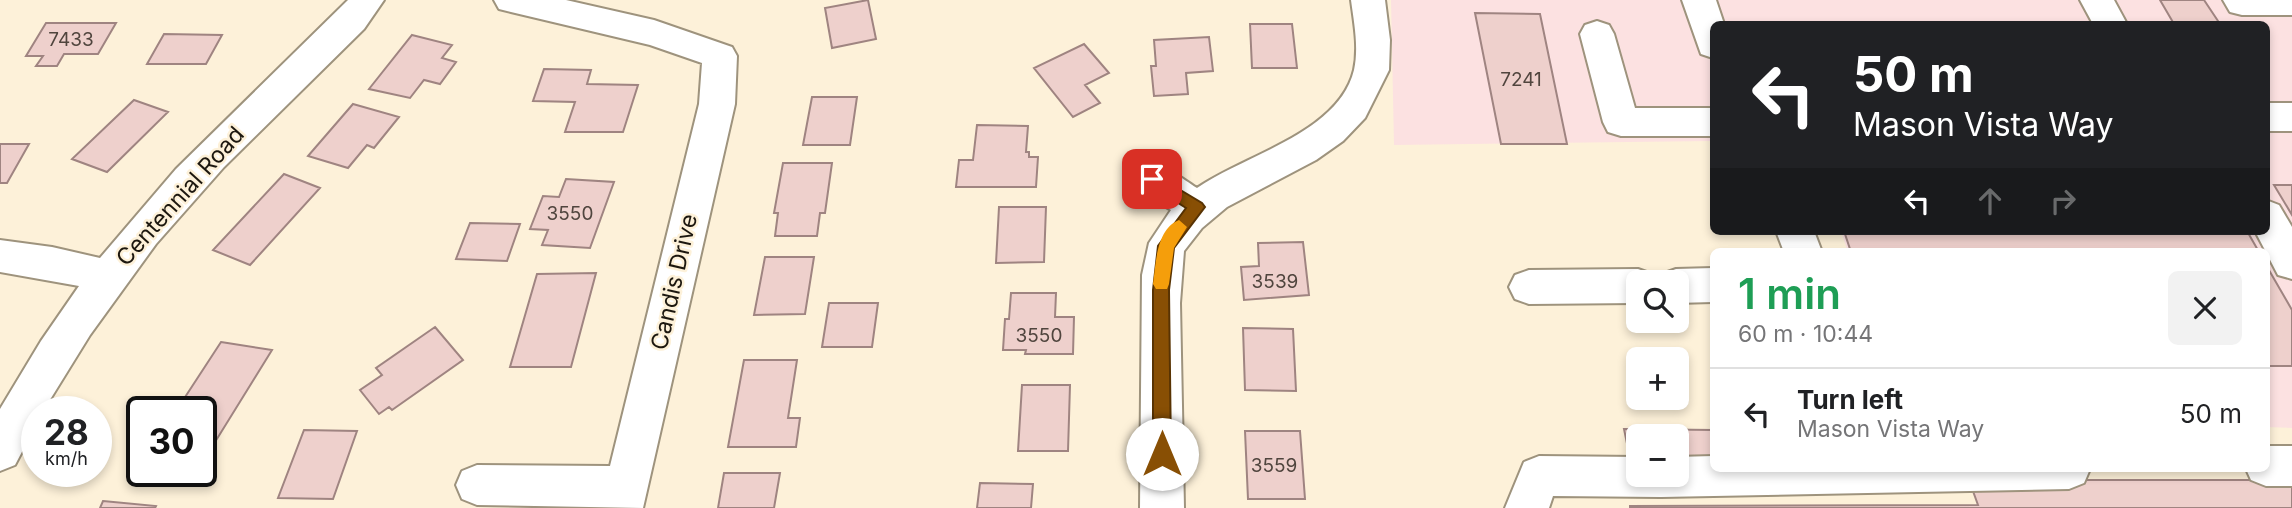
<!DOCTYPE html>
<html lang="en">
<head>
<meta charset="utf-8">
<style>
	body { margin:0; font-family:Inter,sans-serif; background:#f2f2f2; color:#202124; height:100vh; display:flex; flex-direction:column; font-size:26px; white-space:nowrap }
	* { box-sizing:border-box; margin:0 }
	p { font-size:23px; color:#757577 }
	.icon { flex:none; width:38px; height:38px; fill:none; stroke:currentColor; stroke-width:2; stroke-linecap:round; stroke-linejoin:round }
	.map { position:relative; flex:1; overflow:hidden }
	.side { position:absolute; left:1710px; top:248px; width:560px; height:224px; display:flex; flex-direction:column; background:#fff; border-radius:10px; box-shadow:0 4px 10px #0003 }
	.side>* { flex:none }
	.guide { position:absolute; left:1710px; top:21px; width:560px; height:214px; border-radius:10px; box-shadow:0 4px 10px #0003; background:#202124; color:#fff; overflow:hidden }
	.controls { position:absolute; left:1626px; top:270px; display:grid; gap:14px }
	.controls a { display:grid; place-items:center; width:63px; height:63px; border-radius:10px; background:#fff; box-shadow:0 4px 10px #0003; font-size:35px }
	.speed { position:absolute; left:21px; top:396px; display:flex; gap:14px; font-size:35px; font-weight:700; text-align:center }
	.speed>* { display:grid; place-content:center; width:91px; height:91px; border-radius:50%; background:#fff; box-shadow:0 4px 10px #0003; line-height:1 }
	.speed small { font-size:18px; font-weight:400 }
	.speed .limit { border:4px solid #111; border-radius:10px; background:#fff; color:#111 }
	.pin { position:absolute; display:grid; place-items:center; width:60px; height:60px; color:#fff; margin:-30px; border-radius:14px; box-shadow:0 4px 10px #0006 }
	.me { position:absolute; width:77px; margin:-38px; rotate:0deg; stroke-linejoin:round; filter:drop-shadow(0 0 5px #0008) }
	.turn { display:flex; align-items:center; gap:24px; height:147px; padding:0 28px; font-size:32px }
	.turn .icon { width:91px; height:91px; stroke-width:2.5 }
	.turn b { display:block; font-size:49px; line-height:60px }
	.lanes { display:flex; align-items:center; height:66px; padding:0 28px; background:#0003; justify-content:center; gap:35px; direction:ltr }
	.lanes .off { opacity:.35 }
	.round { display:grid; place-items:center; flex:none; width:74px; height:74px; border-radius:10px; background:#f2f2f2 }
	.head { display:flex; align-items:center; justify-content:space-between; height:119px; padding:0 28px }
	h1 { font-size:42px; font-weight:600; line-height:52px; color:#1e9e55 }
	ul { padding:0; list-style:none }
	li { display:flex; align-items:center; gap:21px; height:91px; padding:0 28px; border-top:2px solid #e0e0e0 }
	li div { flex:1 }
	li b { display:block; font-size:26px }
	li em { font-style:normal }
	.map>svg:first-child { display:block }
	.commercial { fill:#fce1e1 }
	.building { fill:#eed0cc; stroke:#9f8481; stroke-width:2 }
	.lines { fill:none; stroke-linecap:round; stroke-linejoin:round }
	.minor-casing { stroke:#9e937d; stroke-width:4 }
	.minor { fill:#fff; fill-rule:evenodd }
	.route { fill:#884f04; stroke:#583303; stroke-width:2 }
	.slow { fill:#f59e0b }
	.labels { text-anchor:middle; dominant-baseline:central; stroke-width:5; stroke-linejoin:round; paint-order:stroke }
	.number-label { font-size:19px; fill:#50453e }
	.street-label { font-size:23px; fill:#1c170f; stroke:#fdf1d9 }
</style>
</head>
<body>
<div class="map">
<svg width="2292" height="508" viewBox="0 0 2292 508">
	<rect width="100%" height="100%" fill="#fdf1d9"/>
	<path class="commercial" d="M 1391,0 L 2292,0 L 2292,428 L 2266,427 L 2266,252 L 1848,252 L 1841,231 L 2266,231 L 2266,24 L 1713,24 L 1713,141 L 1394,145 Z"/>
	<path class="building" d="M 868,0 L 876,39 L 832,48 L 825,8 Z
		M 2160,0 L 2204,0 L 2220,24 L 2174,24 Z
		M 1475,13 L 1540,14 L 1567,144 L 1501,144 Z
		M 46,23 L 116,23 L 98,54 L 64,54 L 57,66 L 36,66 L 43,56 L 26,56 Z
		M 1250,24 L 1292,24 L 1297,68 L 1252,68 Z
		M 164,34 L 222,35 L 206,64 L 147,64 Z
		M 412,35 L 452,45 L 442,58 L 456,62 L 440,84 L 424,80 L 410,98 L 369,89 Z
		M 1209,37 L 1213,71 L 1186,73 L 1188,94 L 1154,96 L 1151,66 L 1156,66 L 1154,40 Z
		M 1084,44 L 1109,73 L 1085,85 L 1100,103 L 1073,117 L 1034,68 Z
		M 544,69 L 591,70 L 587,84 L 638,85 L 623,132 L 565,132 L 575,102 L 533,101 Z
		M 812,97 L 857,97 L 850,145 L 803,145 Z
		M 134,100 L 168,112 L 107,172 L 72,159 Z
		M 353,104 L 399,117 L 374,148 L 367,145 L 348,168 L 308,156 Z
		M 977,125 L 1028,126 L 1026,152 L 1029,152 L 1029,157 L 1038,157 L 1036,187 L 956,187 L 959,160 L 973,160 Z
		M 0,144 L 29,144 L 7,183 L 0,183 Z
		M 783,163 L 832,163 L 825,213 L 820,213 L 817,236 L 775,236 L 778,213 L 774,213 Z
		M 284,174 L 320,188 L 250,265 L 213,250 Z
		M 566,179 L 614,182 L 590,248 L 542,245 L 548,230 L 530,229 L 543,196 L 559,197 Z
		M 2274,185 L 2292,185 L 2292,215 Z
		M 999,207 L 1046,207 L 1044,262 L 996,263 Z
		M 470,223 L 520,224 L 507,261 L 456,259 Z
		M 1844,231 L 2247,231 L 2259,252 L 1851,252 Z
		M 1303,242 L 1309,295 L 1244,300 L 1241,267 L 1259,266 L 1258,243 Z
		M 765,257 L 814,257 L 805,314 L 754,315 Z
		M 2266,265 L 2292,310 L 2292,366 L 2266,366 Z
		M 596,273 L 571,367 L 510,367 L 537,274 Z
		M 1011,293 L 1056,293 L 1055,317 L 1074,317 L 1073,354 L 1025,354 L 1026,350 L 1003,350 L 1005,319 L 1009,319 Z
		M 829,303 L 878,303 L 872,347 L 822,347 Z
		M 435,327 L 463,360 L 392,410 L 389,407 L 379,414 L 360,390 L 382,375 L 376,368 Z
		M 1243,328 L 1293,329 L 1296,391 L 1245,390 Z
		M 221,342 L 272,350 L 207,455 L 201,454 L 201,411 L 176,411 Z
		M 744,360 L 797,360 L 788,418 L 800,418 L 796,447 L 728,447 Z
		M 1022,385 L 1070,385 L 1068,451 L 1018,451 Z
		M 1624,429 L 1713,430 L 1713,463 L 1676,463 L 1676,436 L 1638,436 L 1638,463 L 1631,463 Z
		M 304,430 L 357,431 L 333,499 L 278,498 Z
		M 1245,431 L 1300,431 L 1305,499 L 1248,499 Z
		M 724,473 L 780,473 L 774,508 L 718,508 Z
		M 1969,480 L 2292,480 L 2292,508 L 1630,508 L 1630,506 L 1978,505 Z
		M 980,483 L 1033,484 L 1031,508 L 977,508 Z
		M 103,501 L 156,506 L 155,508 L 100,508 Z"/>
	<g class="lines">
		<defs>
			<path id="minor" d="M 348,0 L 384,0 L 364,29 L 224,167 L 156,244 L 90,335 L 43,411 L 37,411 L 37,423 L 15,465 L 0,471 L 0,409 L 41,341 L 79,286 L 0,272 L 0,240 L 52,247 L 100,258 L 176,169 Z
				M 494,0 L 566,0 L 654,20 L 732,47 L 737,56 L 735,104 L 643,508 L 477,505 L 462,499 L 456,485 L 462,471 L 477,465 L 610,466 L 699,104 L 702,63 L 650,45 L 511,12 L 499,9 Z
				M 1351,0 L 1385,0 L 1390,40 L 1389,70 L 1365,118 L 1343,141 L 1316,160 L 1227,207 L 1202,228 L 1184,251 L 1180,303 L 1184,508 L 1140,508 L 1142,275 L 1149,243 L 1171,210 L 1139,190 L 1133,179 L 1139,168 C 1162,161 1178,176 1197,188 C 1244,155 1339,133 1354,70 C 1359,47 1354,23 1351,0 Z
				M 1682,0 L 1716,0 L 1724,24 L 1713,24 L 1713,58 L 1701,54 Z
				M 2080,0 L 2114,0 L 2127,24 L 2093,24 Z
				M 2223,0 L 2292,0 L 2292,15 L 2242,15 L 2230,12 Z
				M 1597,21 L 1609,25 L 1614,34 L 1635,108 L 1713,108 L 1713,136 L 1621,136 L 1608,132 L 1603,122 L 1580,34 L 1585,25 Z
				M 2266,103 L 2292,103 L 2292,131 L 2266,131 Z
				M 2266,200 L 2279,205 L 2292,227 L 2292,279 L 2278,275 L 2255,231 L 2266,231 Z
				M 1776,231 L 1814,231 L 1822,252 L 1784,252 Z
				M 1713,268 L 1713,302 L 1676,303 L 1676,282 L 1658,282 L 1662,274 L 1676,269 Z
				M 1638,269 L 1652,274 L 1656,282 L 1638,282 L 1638,303 L 1529,304 L 1515,299 L 1509,287 L 1515,275 L 1529,270 Z
				M 2266,446 L 2292,446 L 2292,486 L 2266,486 L 2251,480 L 2246,469 L 2266,469 Z
				M 1539,456 L 1638,457 L 1638,474 L 1676,474 L 1676,457 L 1713,456 L 1713,469 L 2090,469 L 2084,483 L 2069,489 L 1661,497 L 1553,496 L 1549,508 L 1505,508 L 1524,462 Z"/>
		</defs>
		<use href="#minor" class="minor-casing"/>
		<use href="#minor" class="minor"/>
	</g>
	<path class="route" d="M 1152,173 L 1202,203 L 1205,207 L 1174,248 L 1169,290 L 1171,454 L 1168,459 L 1162,462 L 1156,459 L 1153,454 L 1153,290 L 1158,246 L 1186,208 L 1147,183 L 1145,179 Z"/>
	<path class="slow" d="M 1179,220 L 1187,227 L 1174,248 L 1169,284 L 1167,289 L 1156,289 L 1153,284 C 1156,264 1156,229 1179,220 Z"/>
	<g class="labels">
		<g class="number-label">
			<text x="71" y="39">7433</text>
			<text x="1521" y="79">7241</text>
			<text x="570" y="213">3550</text>
			<text x="1275" y="281">3539</text>
			<text x="1039" y="335">3550</text>
			<text x="1274" y="465">3559</text>
		</g>
		<g class="street-label">
			<text transform="translate(180 196) rotate(-48)">Centennial Road</text>
			<text transform="translate(674 282) rotate(-77)">Candis Drive</text>
		</g>
	</g>
</svg>
<div class="controls">
<a><svg class="icon" aria-label="search" viewBox="0 0 24 24"><circle cx="10" cy="10" r="6"/><path d="M15 15l6 6"/></svg></a>
<a>+</a>
<a>−</a>
</div>
<div class="speed"><div>28<small>km/h</small></div><div class="limit">30</div></div>
<div class="pin" style="left:1152px;top:179px;background:#d93025"><svg class="icon" aria-label="arrive" viewBox="0 0 24 24"><path d="M6 21V4h12l-3 4 3 4H6"/></svg></div>
<svg class="me" style="left:1162px;top:454px" viewBox="-20 -20 40 40"><circle r="19" fill="#fff"/><path d="M0-13L10 11 0 6-10 11z" fill="#884f04"/></svg>
<div class="guide">
<div class="turn"><svg class="icon" aria-label="left" viewBox="0 0 24 24"><path d="M17 20v-9H6M10 6l-5 5 5 5"/></svg><div><b>50 m</b>Mason Vista Way</div></div>
<div class="lanes"><svg class="icon" aria-label="left" viewBox="0 0 24 24"><path d="M17 20v-9H6M10 6l-5 5 5 5"/></svg><svg class="icon off" aria-label="ahead" viewBox="0 0 24 24"><path d="M12 20V5M6 11l6-6 6 6"/></svg><svg class="icon off" aria-label="right" viewBox="0 0 24 24"><path d="M7 20v-9h11M14 6l5 5-5 5"/></svg></div>
</div>
<section class="side">
<div class="head"><div><h1>1 min</h1><p>60 m · 10:44</p></div><a class="round"><svg class="icon" aria-label="close" viewBox="0 0 24 24"><path d="M6 6l12 12M18 6L6 18"/></svg></a></div>
<ul>
<li><svg class="icon" aria-label="left" viewBox="0 0 24 24"><path d="M17 20v-9H6M10 6l-5 5 5 5"/></svg><div><b>Turn left</b><p>Mason Vista Way</p></div><em>50 m</em></li>
</ul>
</section>
</div>
</body>
</html>
